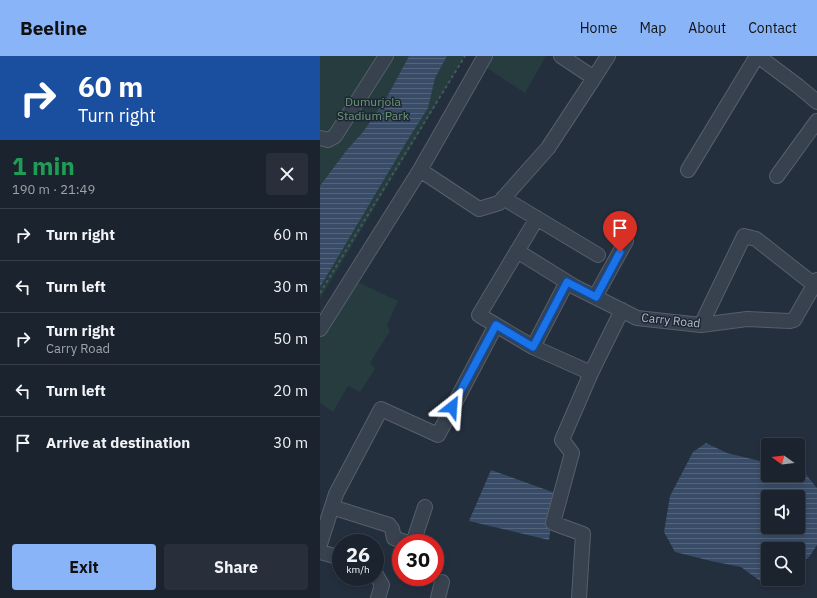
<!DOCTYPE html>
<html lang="en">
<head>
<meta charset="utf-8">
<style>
	body { margin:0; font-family:"IBM Plex Sans",sans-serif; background:#282f3a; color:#f1f3f6; height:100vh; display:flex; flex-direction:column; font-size:15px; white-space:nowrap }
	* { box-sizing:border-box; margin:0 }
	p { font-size:13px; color:#a0a4aa }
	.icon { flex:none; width:22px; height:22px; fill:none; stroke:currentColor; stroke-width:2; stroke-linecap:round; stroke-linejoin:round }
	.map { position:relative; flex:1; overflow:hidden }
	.sheet { display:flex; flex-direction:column; background:#1b232e; width:320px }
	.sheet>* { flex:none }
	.hud { background:#1a4fa0; color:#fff; overflow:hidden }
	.needle { width:26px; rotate:284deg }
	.tools { position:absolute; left:441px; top:382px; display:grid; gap:8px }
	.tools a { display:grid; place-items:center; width:44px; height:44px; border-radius:4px; background:#1b232e; box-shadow:0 2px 6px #0003,0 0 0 1px #39404a; font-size:20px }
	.speed { position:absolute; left:12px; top:478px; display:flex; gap:8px; font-size:20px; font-weight:700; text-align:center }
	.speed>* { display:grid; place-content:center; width:52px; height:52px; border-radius:50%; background:#1b232e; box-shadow:0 2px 6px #0003,0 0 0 1px #39404a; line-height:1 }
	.speed small { font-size:10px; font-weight:400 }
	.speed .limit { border:6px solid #d22; background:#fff; color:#111 }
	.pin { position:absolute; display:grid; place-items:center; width:34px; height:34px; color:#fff; margin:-41px -17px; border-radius:50% 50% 50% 0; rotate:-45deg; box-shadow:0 0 4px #0007 }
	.pin .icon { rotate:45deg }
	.me { position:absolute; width:44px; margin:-22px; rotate:28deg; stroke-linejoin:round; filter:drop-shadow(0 0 3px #0008) }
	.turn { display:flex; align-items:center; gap:14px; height:84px; padding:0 12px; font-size:18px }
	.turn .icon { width:52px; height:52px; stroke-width:2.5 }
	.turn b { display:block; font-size:28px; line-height:34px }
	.round { display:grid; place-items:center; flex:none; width:42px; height:42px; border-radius:4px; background:#282f3a }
	.summary { display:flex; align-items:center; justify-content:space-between; height:68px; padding:0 12px }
	h1 { font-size:24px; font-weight:700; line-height:30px; color:#1e9e55 }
	.primary-button { display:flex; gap:8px; margin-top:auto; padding:8px 12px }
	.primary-button a { flex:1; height:46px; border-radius:4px; background:#8ab4f8; color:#111; font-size:16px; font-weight:700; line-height:46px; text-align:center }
	.primary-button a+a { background:#282f3a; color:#f1f3f6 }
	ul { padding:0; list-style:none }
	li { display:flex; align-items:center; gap:12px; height:52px; padding:0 12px; border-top:1px solid #39404a }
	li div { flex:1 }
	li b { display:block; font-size:15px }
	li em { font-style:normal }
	header { display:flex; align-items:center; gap:24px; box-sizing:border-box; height:56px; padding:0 20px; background:#8ab4f8; color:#111 }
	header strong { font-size:19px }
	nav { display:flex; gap:22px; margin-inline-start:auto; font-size:14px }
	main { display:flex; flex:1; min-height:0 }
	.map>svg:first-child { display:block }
	.green { fill:#263c3f }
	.water { fill:url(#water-rules); fill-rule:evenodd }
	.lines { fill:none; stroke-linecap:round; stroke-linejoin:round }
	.minor-casing { stroke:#565f6c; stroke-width:16 }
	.path { stroke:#44595c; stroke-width:2; stroke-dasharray:3 3; stroke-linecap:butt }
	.minor { stroke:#38414e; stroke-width:14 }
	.route-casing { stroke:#114b97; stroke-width:10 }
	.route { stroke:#1a73e8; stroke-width:7 }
	.labels { text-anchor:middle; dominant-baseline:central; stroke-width:3; stroke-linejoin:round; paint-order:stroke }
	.park-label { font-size:12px; fill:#6b9a76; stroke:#1d2633 }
	.street-label { font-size:12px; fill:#b4bcc9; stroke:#1d2633 }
</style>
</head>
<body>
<header>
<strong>Beeline</strong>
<nav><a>Home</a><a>Map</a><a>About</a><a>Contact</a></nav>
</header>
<main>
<section class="sheet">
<div class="hud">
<div class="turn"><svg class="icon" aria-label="right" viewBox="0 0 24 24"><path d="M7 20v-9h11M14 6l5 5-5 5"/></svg><div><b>60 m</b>Turn right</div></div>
</div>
<div class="summary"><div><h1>1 min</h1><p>190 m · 21:49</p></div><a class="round"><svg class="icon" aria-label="close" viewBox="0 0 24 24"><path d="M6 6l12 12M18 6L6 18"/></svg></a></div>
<ul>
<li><svg class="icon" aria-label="right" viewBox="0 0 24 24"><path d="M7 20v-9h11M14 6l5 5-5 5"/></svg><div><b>Turn right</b></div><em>60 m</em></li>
<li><svg class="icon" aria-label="left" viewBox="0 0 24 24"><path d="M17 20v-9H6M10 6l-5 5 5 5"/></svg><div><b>Turn left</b></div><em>30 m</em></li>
<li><svg class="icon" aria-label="right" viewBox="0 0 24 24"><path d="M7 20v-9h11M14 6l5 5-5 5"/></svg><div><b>Turn right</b><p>Carry Road</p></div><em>50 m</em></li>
<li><svg class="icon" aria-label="left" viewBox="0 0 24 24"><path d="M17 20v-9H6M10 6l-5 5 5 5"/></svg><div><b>Turn left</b></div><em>20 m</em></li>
<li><svg class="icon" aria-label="arrive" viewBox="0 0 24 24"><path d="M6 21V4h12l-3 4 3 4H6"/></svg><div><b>Arrive at destination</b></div><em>30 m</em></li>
</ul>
<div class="primary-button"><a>Exit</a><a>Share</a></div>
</section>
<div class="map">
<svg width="497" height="542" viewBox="0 0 497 542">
	<defs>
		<pattern id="water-rules" width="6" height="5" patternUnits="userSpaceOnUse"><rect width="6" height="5" fill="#394c67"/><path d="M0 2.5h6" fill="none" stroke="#53647b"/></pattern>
	</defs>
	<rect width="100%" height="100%" fill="#242f3e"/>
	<path class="green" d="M 0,0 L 145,0 L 0,243 Z
		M 171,0 L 226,0 L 205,37 L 167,12 L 167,7 Z
		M 40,227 L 78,245 L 67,269 L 70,275 L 50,307 L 55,313 L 40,336 L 28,330 L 13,356 L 0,347 L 0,279 L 31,230 Z"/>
	<path class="water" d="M 89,0 L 127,0 L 115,22 L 108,52 L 87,85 L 0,231 L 0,130 L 26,95 L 43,76 L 66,43 Z
		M 386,387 L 407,397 L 448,407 L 448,419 L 478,419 L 478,414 L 483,415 L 497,432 L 497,489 L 489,501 L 478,509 L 478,493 L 448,493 L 448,523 L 454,523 L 443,527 L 421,511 L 391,505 L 355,496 L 344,476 L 350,440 L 373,396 ZM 448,441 L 478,441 L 478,471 L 448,471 Z
		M 171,414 L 235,437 L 229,484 L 149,465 Z"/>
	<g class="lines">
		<defs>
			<path id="minor" d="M 438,0 L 478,30 L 497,46
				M 274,22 L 288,0
				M 0,82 L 8,84 L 15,80 L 66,0
				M 100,114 L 159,153 L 179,147 L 228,92 L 274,22 L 241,0
				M 368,114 L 437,0
				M 457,120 L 497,65
				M 183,142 L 278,199
				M 217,162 L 159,259 L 213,291 L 247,226
				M 197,195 L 255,231 L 317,262 L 381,269 L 427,263 L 470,265 L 474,264 L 497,224
				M 275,241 L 306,185
				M 381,269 L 424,180 L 436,183 L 497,231
				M 0,273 L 100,114 L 165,0
				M 213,291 L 271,317 L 302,254
				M 12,451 L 69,469 L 72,473 L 74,482 L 87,487
				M 93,487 L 105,451
				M 0,488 L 16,438 L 61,353 L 118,379 L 176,269
				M 0,496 L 21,502
				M 55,517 L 62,529 L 58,542
				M 118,542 L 122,526
				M 259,542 L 263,478 L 233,467 L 252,397 L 242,384 L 271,317"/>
		</defs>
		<use href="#minor" class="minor-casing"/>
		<path class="path" d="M 0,237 L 145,0"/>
		<use href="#minor" class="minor"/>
	</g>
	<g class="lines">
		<defs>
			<path id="route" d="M 132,351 L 176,269 L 213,291 L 247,226 L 276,241 L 300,196"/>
		</defs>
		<use href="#route" class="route-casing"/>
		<use href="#route" class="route"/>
	</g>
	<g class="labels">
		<g class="park-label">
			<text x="53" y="45">Dumurjola<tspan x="53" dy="14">Stadium Park</tspan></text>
		</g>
		<g class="street-label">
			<text transform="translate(351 264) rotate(6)">Carry Road</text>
		</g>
	</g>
</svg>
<div class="tools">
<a><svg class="needle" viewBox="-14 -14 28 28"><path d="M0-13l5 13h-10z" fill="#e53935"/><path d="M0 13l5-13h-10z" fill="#a0a4aa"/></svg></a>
<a><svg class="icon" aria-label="sound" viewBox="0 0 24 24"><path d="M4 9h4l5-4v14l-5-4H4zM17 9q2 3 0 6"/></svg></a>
<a><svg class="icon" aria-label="search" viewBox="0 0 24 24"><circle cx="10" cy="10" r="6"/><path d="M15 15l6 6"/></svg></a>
</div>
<div class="speed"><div>26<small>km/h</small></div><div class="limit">30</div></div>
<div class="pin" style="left:300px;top:196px;background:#d93025"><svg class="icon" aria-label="arrive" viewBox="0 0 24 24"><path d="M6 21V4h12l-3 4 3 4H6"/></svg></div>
<svg class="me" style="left:132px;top:351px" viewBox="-20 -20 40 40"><path d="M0-17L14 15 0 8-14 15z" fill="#1a73e8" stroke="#fff" stroke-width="4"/></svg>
</div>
</main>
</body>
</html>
